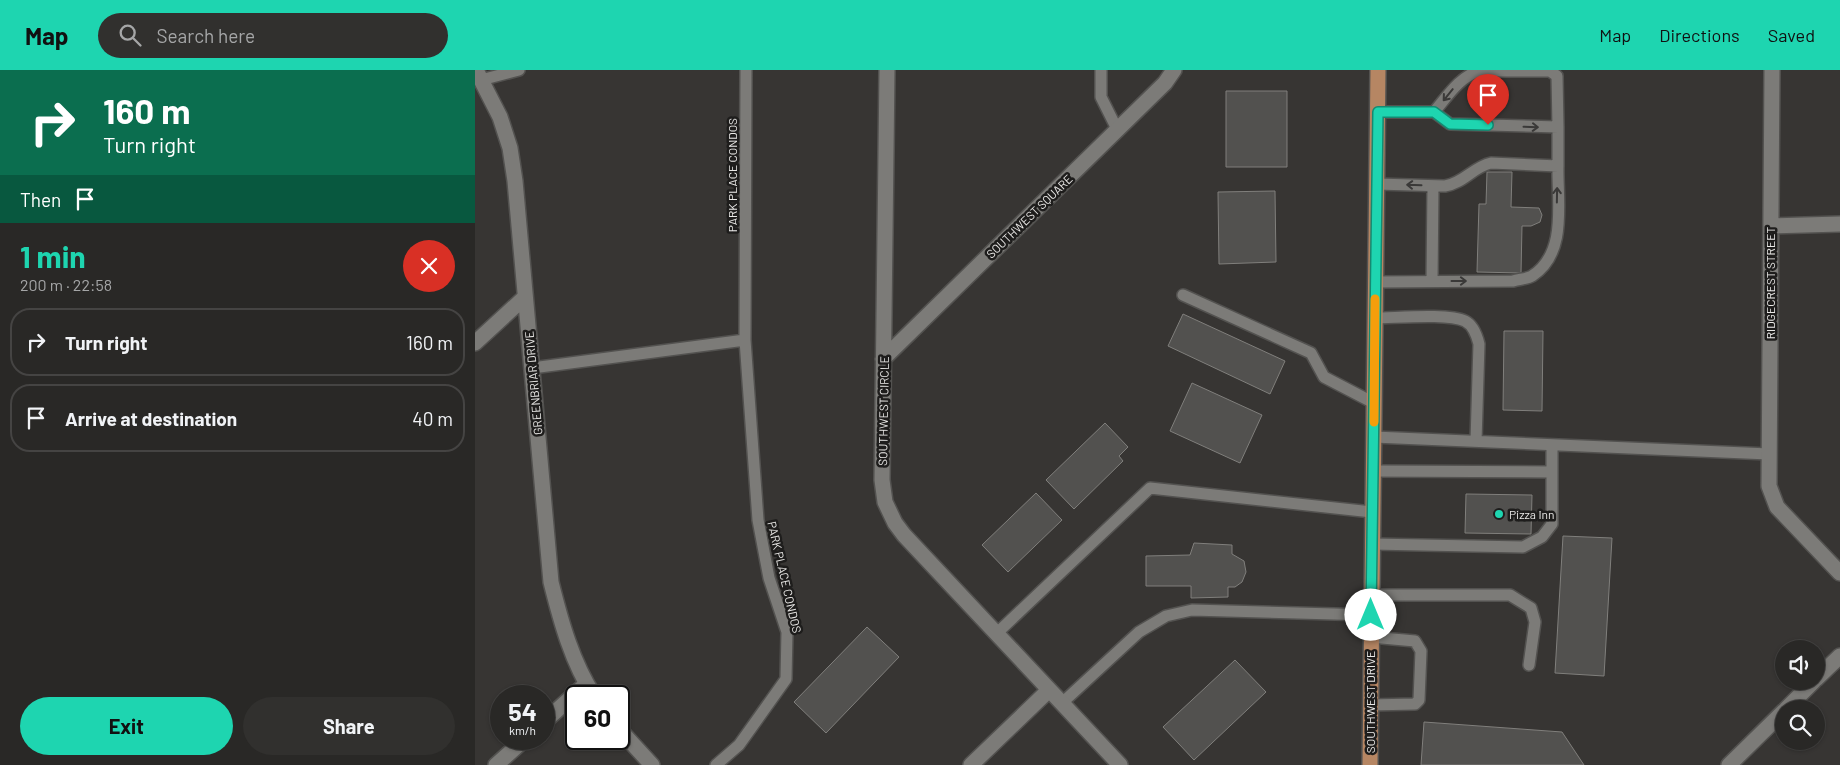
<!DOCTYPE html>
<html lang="en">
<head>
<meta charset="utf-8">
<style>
	body { margin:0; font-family:Barlow,sans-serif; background:#31302e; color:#f1f3f6; height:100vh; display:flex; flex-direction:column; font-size:19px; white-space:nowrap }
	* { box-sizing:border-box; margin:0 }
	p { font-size:16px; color:#a5a6a7 }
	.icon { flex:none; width:28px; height:28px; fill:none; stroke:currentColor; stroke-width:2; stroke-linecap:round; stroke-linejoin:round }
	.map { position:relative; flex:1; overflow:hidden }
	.drawer { display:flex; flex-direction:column; background:#292826; width:475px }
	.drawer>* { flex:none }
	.hud { background:#0b6e4f; color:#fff; overflow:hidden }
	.buttons { position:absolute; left:1300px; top:570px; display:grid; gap:10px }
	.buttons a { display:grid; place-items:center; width:50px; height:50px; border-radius:50%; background:#292826; box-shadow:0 1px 4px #0004,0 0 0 1px #454443; font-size:25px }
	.speed { position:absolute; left:15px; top:615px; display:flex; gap:10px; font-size:25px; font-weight:700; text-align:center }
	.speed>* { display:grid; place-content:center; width:65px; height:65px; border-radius:50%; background:#292826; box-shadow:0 1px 4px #0004,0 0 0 1px #454443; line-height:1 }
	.speed small { font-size:12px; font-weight:400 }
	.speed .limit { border:2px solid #111; border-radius:8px; background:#fff; color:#111 }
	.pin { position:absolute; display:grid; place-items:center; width:42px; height:42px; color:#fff; margin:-51px -21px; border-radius:50% 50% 50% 0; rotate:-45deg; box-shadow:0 0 5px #0007 }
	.pin .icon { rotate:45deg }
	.me { position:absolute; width:55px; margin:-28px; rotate:0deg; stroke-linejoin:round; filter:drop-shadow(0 0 4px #0008) }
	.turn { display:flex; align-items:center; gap:18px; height:105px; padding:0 20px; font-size:22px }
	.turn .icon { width:65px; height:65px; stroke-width:2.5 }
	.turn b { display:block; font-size:35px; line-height:42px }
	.then { display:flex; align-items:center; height:48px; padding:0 20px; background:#0003; gap:10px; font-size:19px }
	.round { display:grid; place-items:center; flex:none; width:52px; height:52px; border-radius:26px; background:#31302e }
	.summary { display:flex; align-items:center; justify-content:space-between; height:85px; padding:0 20px }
	h1 { font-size:30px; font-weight:700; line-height:38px; color:#1ed5b0 }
	.primary-button { display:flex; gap:10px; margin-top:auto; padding:10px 20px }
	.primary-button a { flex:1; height:58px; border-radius:30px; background:#1ed5b0; color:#111; font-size:20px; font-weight:700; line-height:58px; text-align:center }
	.primary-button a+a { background:#31302e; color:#f1f3f6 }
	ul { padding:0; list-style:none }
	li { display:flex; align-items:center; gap:15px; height:68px; margin:0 10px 8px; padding:0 10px; border:2px solid #454443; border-radius:20px }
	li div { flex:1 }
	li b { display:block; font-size:19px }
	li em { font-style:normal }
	header { display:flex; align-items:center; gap:30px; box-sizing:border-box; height:70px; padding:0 25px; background:#1ed5b0; color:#111 }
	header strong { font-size:24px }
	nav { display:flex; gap:28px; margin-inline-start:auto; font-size:18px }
	.search { width:350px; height:45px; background:#31302e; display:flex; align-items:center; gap:12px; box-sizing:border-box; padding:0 18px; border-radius:28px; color:#a5a6a7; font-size:19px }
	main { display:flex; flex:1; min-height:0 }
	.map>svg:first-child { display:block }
	.building { fill:#52514f; stroke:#807f7c }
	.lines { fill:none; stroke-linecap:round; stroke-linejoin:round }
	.lane-casing { stroke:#535250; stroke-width:14 }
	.street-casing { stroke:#535250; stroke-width:18 }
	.primary-casing { stroke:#535250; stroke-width:18 }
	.lane { stroke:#7c7b78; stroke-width:11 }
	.street { stroke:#7c7b78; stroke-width:15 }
	.primary { stroke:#b68663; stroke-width:15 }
	.oneway { stroke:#3a3938 }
	.route-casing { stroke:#148a72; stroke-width:12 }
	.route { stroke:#1ed5b0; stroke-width:9 }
	.slow { stroke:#f59e0b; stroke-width:9 }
	.poi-dot { fill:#1ed5b0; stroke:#1e1d1c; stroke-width:2 }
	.labels { text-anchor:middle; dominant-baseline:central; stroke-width:5; stroke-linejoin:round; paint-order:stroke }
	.street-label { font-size:12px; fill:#eae9e7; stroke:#1e1d1c }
	.poi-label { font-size:12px; fill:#eae9e7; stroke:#1e1d1c; text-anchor:start }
</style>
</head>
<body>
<header>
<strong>Map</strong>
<div class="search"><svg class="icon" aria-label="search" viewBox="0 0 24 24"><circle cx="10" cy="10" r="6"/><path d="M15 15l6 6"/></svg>Search here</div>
<nav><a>Map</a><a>Directions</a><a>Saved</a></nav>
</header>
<main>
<section class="drawer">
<div class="hud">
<div class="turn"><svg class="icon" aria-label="right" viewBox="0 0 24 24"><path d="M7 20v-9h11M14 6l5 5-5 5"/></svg><div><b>160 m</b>Turn right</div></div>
<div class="then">Then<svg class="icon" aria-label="arrive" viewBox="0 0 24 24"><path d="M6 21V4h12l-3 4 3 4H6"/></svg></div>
</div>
<div class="summary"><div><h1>1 min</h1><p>200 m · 22:58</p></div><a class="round" style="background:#d93025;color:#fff"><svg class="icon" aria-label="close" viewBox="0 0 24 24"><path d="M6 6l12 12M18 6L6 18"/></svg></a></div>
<ul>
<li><svg class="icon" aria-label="right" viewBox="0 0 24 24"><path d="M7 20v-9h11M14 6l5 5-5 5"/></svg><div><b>Turn right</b></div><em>160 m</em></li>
<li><svg class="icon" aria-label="arrive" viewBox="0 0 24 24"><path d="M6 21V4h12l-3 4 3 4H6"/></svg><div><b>Arrive at destination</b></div><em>40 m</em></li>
</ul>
<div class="primary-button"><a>Exit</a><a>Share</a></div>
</section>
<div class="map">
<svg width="1365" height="695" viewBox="0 0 1365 695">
	<rect width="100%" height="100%" fill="#373533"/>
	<path class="building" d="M 751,21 L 812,21 L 812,97 L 751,97 Z
		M 1012,102 L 1037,102 L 1036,137 L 1064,138 L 1067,145 L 1065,152 L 1056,156 L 1047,156 L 1046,203 L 1002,202 L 1004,134 L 1011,134 Z
		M 800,121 L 801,192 L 744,194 L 743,122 Z
		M 708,244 L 810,291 L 795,324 L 693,276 Z
		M 1029,261 L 1068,261 L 1067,341 L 1028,340 Z
		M 717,313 L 787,345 L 765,393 L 695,361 Z
		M 630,353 L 653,377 L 644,386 L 648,391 L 599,439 L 571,410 Z
		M 561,423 L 587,450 L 533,502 L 507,475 Z
		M 991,424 L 1057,425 L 1056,464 L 990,463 Z
		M 1088,466 L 1137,468 L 1129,606 L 1080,603 Z
		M 719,473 L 757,475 L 757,484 L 769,491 L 771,502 L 767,512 L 760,517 L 753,517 L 753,527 L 716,528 L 716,516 L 671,516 L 671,486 L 715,485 Z
		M 392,557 L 424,587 L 351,663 L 319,632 Z
		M 760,590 L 791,622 L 719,690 L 688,657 Z
		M 949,652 L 1087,662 L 1109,695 L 946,695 Z"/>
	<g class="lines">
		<defs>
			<path id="lane" d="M 626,0 L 626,27 L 642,59
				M 6,10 L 44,0
				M 903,42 L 959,42 L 975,54 L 1083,57 L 1082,6 L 1075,1 L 1004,1 C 984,7 972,27 959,42
				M 1083,96 L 1083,57
				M 957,211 L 958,116
				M 901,212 L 1038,211 C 1044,209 1052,209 1057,206 C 1093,183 1082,131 1083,96 L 1016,93 C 998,97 989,113 970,116 L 902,114
				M 708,225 L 836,283 L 849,307 L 899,333
				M 900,248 C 921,248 973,243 990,251 C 998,255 1002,266 1004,274 L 1001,371
				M 57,298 L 270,270
				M 899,367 L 1294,384
				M 898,401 L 1077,402
				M 897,474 L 1048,477 L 1067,467 L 1077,454 L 1077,375
				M 896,525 L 1035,525 L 1056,538 L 1060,552 L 1054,595
				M 521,564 L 675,418 L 897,442
				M 587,633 L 664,562 L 691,546 L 717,540 L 896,545
				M 895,635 L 940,634 L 944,630 L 946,581 L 940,571 L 896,567
				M 241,695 L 264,675 L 311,609 L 312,562 L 294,508 L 283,450 L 270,270 L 271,0"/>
			<path id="street" d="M 1,0 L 25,47 L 35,78 L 40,111 L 76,512 C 86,552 97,592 119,626
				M 412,0 L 407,410 L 410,432 L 420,453 L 429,465 L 645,695
				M 1297,0 L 1294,416 L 1302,437 L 1365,503
				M 1296,156 L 1365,154
				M 0,273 L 50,227
				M 408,289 L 690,13 L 699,0
				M 1341,609 L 1365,586
				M 1311,639 L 1339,611
				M 69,652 L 111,614
				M 144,659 L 177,695
				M 21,695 L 50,669
				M 496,695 L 574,620
				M 1254,695 L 1309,641"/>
			<path id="primary" d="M 895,695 L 903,0"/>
		</defs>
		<use href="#lane" class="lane-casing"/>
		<use href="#street" class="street-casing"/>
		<use href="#primary" class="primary-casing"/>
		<use href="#lane" class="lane"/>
		<use href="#street" class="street"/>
		<use href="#primary" class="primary"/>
	</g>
	<defs><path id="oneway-shaft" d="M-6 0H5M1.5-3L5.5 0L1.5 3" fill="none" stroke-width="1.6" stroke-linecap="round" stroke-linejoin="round" transform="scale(1.25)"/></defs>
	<g class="oneway">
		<use href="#oneway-shaft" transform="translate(973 25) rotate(129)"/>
		<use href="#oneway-shaft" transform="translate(1056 57) rotate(2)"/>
		<use href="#oneway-shaft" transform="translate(939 115) rotate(-178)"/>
		<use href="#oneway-shaft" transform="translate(1082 125) rotate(-89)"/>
		<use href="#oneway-shaft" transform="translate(984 211)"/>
	</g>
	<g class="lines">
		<defs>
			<path id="route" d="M 896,545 L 903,42 L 959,42 L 975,54 L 1013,55"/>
		</defs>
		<use href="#route" class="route-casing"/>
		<use href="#route" class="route"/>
		<path class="slow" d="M 899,352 L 900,229"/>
	</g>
	<circle class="poi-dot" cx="1024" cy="444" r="5"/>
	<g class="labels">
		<g class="street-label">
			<text transform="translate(257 105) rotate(-90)">PARK PLACE CONDOS</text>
			<text transform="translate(554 146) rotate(-44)">SOUTHWEST SQUARE</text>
			<text transform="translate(1295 213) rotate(-90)">RIDGECREST STREET</text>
			<text transform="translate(58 313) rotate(-95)">GREENBRIAR DRIVE</text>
			<text transform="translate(408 341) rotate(-89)">SOUTHWEST CIRCLE</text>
			<text transform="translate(310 507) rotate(77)">PARK PLACE CONDOS</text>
			<text transform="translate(895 632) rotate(-90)">SOUTHWEST DRIVE</text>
		</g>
		<g class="poi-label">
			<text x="1034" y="444">Pizza Inn</text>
		</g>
	</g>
</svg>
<div class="buttons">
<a><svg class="icon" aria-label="sound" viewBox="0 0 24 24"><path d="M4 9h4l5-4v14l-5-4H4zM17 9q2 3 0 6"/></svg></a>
<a><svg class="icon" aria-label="search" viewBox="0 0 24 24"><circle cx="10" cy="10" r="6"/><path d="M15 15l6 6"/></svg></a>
</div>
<div class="speed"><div>54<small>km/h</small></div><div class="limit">60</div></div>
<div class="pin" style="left:1013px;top:55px;background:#d93025"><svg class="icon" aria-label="arrive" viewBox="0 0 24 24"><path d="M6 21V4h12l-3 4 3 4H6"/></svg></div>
<svg class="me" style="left:896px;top:545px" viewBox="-20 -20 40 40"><circle r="19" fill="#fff"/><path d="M0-13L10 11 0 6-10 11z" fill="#1ed5b0"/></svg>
</div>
</main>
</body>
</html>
